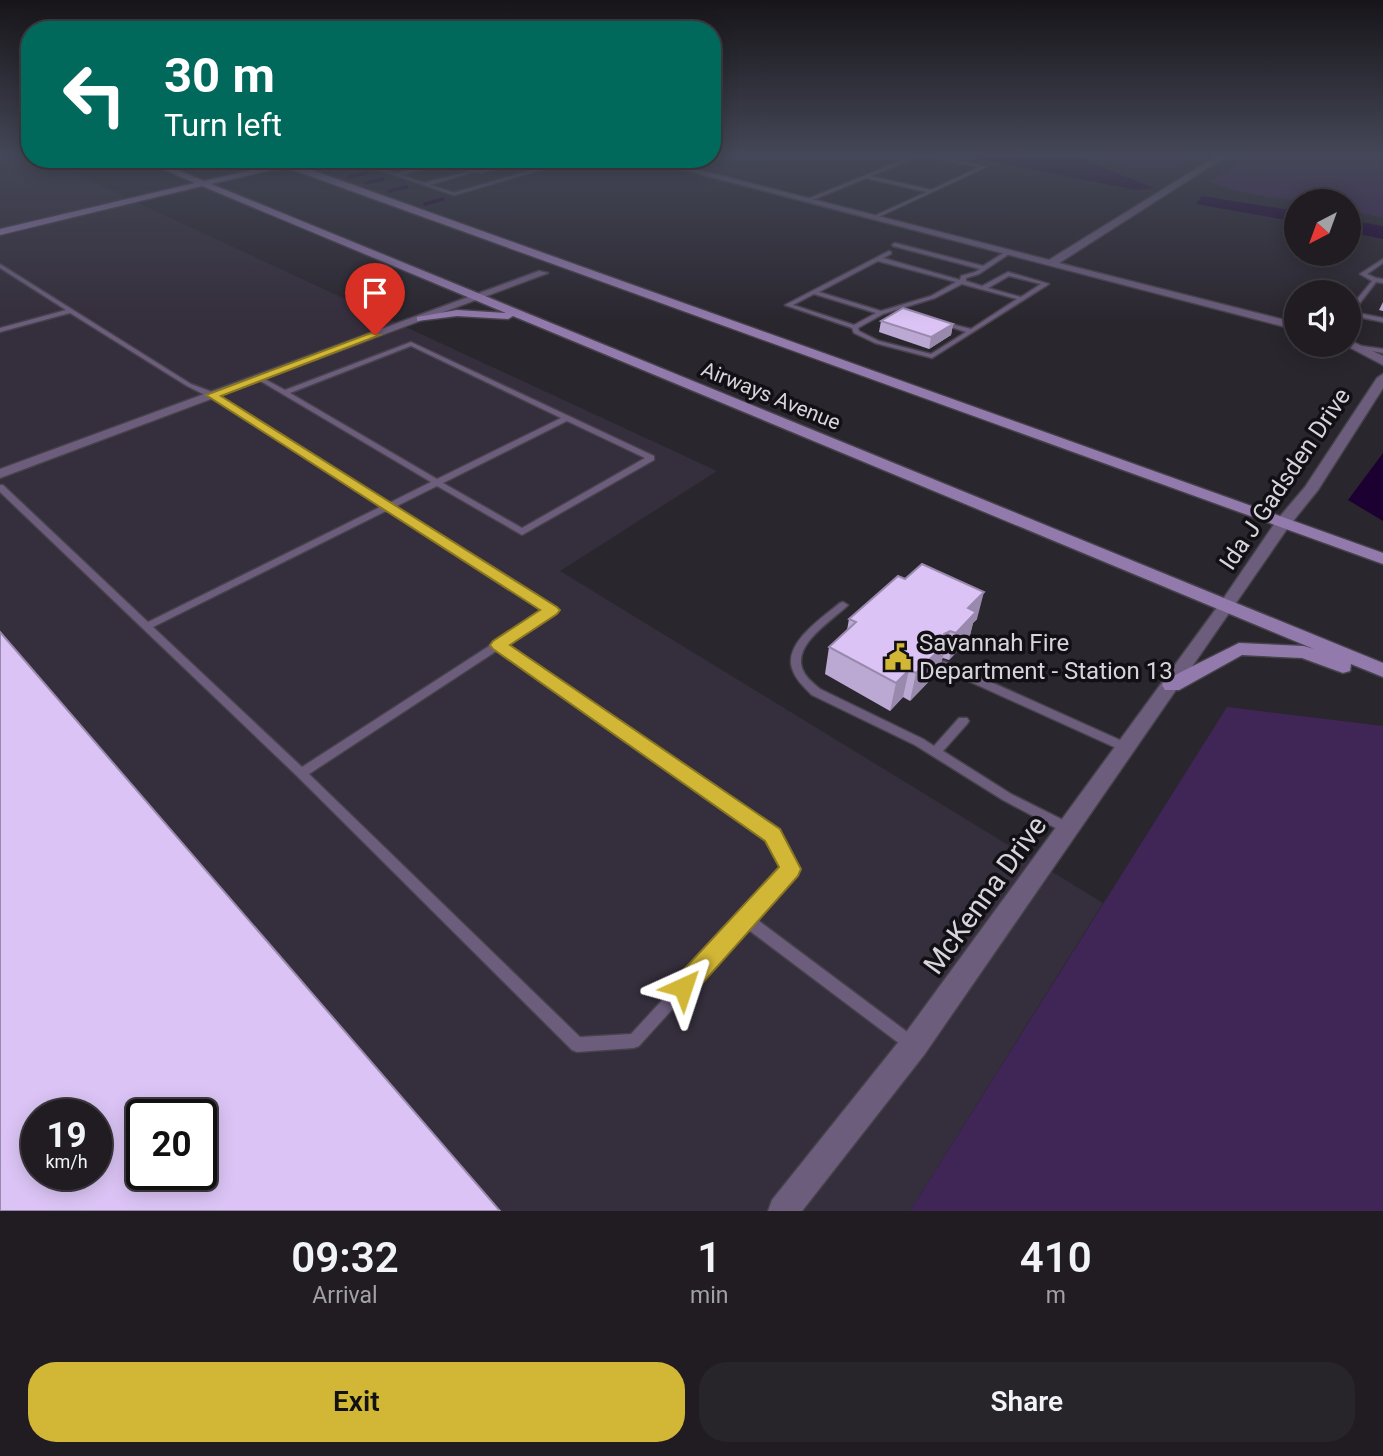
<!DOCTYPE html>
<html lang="en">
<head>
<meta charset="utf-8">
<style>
	body { margin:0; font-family:Roboto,sans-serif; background:#28252a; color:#f1f3f6; height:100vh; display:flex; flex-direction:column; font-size:26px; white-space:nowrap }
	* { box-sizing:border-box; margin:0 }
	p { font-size:23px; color:#a2a1a5 }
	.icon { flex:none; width:38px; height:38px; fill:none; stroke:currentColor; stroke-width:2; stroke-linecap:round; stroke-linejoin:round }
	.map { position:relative; height:1211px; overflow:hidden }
	.panel { display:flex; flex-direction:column; background:#201c22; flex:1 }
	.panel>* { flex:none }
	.hud { position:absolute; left:21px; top:21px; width:700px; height:147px; border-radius:28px; box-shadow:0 4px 18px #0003,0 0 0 2px #3d3a40; background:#00695c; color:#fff; overflow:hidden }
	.needle { width:46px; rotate:221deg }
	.fabs { position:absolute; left:1284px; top:189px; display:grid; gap:14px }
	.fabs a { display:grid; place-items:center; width:77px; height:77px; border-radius:50%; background:#201c22; box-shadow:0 4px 18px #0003,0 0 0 2px #3d3a40; font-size:35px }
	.speed { position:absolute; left:21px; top:1099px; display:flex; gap:14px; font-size:35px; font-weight:700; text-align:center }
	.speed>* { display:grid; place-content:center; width:91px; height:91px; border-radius:50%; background:#201c22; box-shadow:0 4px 18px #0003,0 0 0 2px #3d3a40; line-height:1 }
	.speed small { font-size:18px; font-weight:400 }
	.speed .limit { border:4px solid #111; border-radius:10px; background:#fff; color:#111 }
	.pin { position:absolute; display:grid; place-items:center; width:60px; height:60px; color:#fff; margin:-72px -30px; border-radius:50% 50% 50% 0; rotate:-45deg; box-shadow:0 0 7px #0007 }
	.pin .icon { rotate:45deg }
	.me { position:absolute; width:77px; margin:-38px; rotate:42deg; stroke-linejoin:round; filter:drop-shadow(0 0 5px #0008) }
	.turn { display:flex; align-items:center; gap:24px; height:147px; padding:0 28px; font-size:32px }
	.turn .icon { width:91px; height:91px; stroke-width:2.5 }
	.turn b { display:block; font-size:49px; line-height:60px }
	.eta { display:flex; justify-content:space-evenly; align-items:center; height:119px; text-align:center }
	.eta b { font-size:42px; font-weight:600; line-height:49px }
	.button { display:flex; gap:14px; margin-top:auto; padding:14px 28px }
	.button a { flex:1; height:80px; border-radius:28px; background:#d2b635; color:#111; font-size:28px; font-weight:600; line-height:80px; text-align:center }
	.button a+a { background:#28252a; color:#f1f3f6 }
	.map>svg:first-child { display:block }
	.built { fill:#352e3c; fill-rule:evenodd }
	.green { fill:#3f2656 }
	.water { fill:#1d0032 }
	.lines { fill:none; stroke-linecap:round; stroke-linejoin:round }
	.stream { stroke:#1d0032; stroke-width:3.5 }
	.lane-casing { stroke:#46424a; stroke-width:3 }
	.street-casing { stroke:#46424a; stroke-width:3 }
	.secondary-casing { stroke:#46424a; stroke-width:3 }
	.lane { fill:#6c5d7d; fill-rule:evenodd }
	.street { fill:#6c5d7d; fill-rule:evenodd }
	.secondary { fill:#937aad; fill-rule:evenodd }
	.wall { fill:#bca9d3 }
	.shaded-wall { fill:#9989ac }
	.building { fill:#dbc4f5; stroke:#9989ac; stroke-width:2; fill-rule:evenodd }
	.route { fill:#d2b635; stroke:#887622; stroke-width:2 }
	.labels { text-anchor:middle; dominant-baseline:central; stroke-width:7; stroke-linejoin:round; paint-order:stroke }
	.far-street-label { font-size:21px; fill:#d7d5db; stroke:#121014 }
	.street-label { font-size:24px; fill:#d7d5db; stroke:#121014 }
	.poi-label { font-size:24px; fill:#d7d5db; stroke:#121014; text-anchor:start }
	.near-street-label { font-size:28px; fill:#d7d5db; stroke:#121014 }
</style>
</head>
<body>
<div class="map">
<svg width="1383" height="1211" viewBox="0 0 1383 1211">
	<rect width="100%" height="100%" fill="#2a262e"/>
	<path class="built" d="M 0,153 L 28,153 L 30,159 L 43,159 L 717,471 L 560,571 L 1103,903 L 910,1211 L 0,1211 ZM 37,1115 L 96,1115 L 96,1174 L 37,1174 ZM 142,1115 L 201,1115 L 201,1174 L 142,1174 Z"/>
	<path class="green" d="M 1085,153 L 1203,153 L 1175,169 L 1134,169 Z
		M 1254,153 L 1383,153 L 1383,217 L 1349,211 L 1349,201 C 1298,201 1260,200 1210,182 Z
		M 1227,707 L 1383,726 L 1383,1211 L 910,1211 Z"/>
	<path class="water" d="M 949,153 L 1067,153 L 1154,188 L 1136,190 Z
		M 1202,196 L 1297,211 L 1297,222 L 1196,204 Z
		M 1349,220 L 1383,226 L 1383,239 L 1349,232 Z
		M 1383,453 L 1383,521 L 1348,500 Z"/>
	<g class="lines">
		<path class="stream" d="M 349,177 L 367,173
			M 366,183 L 383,179
			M 389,191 L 407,187
			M 425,204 L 443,199"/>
		<defs>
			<path id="lane" d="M 921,153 L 986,167 L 874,219 L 872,217 L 927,192 L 866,178 L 807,202 L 803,201 ZM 921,155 L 980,167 L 931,190 L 870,176 Z
				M 425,159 L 442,161 L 457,159 L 447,163 L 480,171 L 517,159 L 524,159 L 482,173 L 474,172 L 429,185 L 454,193 L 557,163 L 545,159 L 553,159 L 564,163 L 454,195 L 356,162 L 360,161 L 395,174 L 437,163 ZM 442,164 L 471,171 L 424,183 L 400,175 Z
				M 579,159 L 587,159 L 587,160 L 585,161 Z
				M 895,243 L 983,266 L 1005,252 L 1009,252 L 1009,254 L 979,274 L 966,278 L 966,281 L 982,286 L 1008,272 L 1049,284 L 932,358 L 875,343 L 854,333 L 852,328 L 785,305 L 889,251 L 891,252 L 891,254 L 883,258 L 960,280 L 961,276 L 975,272 L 980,269 L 893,246 L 892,245 ZM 878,261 L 956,282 L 931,296 L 881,311 L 819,292 ZM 1009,276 L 1041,284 L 1021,297 L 988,288 ZM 962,284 L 1017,299 L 971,329 L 939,321 L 939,323 L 966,332 L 931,354 L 879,341 L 859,331 L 858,328 L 883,314 L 935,298 ZM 814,294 L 876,313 L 854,325 L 793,305 Z
				M 1383,259 L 1383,263 L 1367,274 L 1376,278 L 1383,279 L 1383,283 L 1376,282 L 1353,312 L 1383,318 L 1383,322 L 1349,315 L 1349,309 L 1372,281 L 1360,274 Z
				M 0,264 L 191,384 L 215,393 L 389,503 L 431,482 L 257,379 L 257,377 L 261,377 L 285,390 L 411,342 L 654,456 L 654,460 L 522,535 L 437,486 L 395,507 L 555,608 L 557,610 L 555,612 L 505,645 L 777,832 L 797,869 L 755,918 L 918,1040 L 920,1045 L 918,1050 L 913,1052 L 908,1050 L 746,928 L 639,1046 L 634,1048 L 577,1052 L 572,1050 L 297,776 L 0,492 L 0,485 L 3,485 L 148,622 L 382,506 L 209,397 L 187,386 L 70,313 L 0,332 L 0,328 L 66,310 L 0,268 ZM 411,346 L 561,418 L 437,479 L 290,393 ZM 567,421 L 645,458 L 522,528 L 443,483 ZM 388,510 L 545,610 L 302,767 L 153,627 ZM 498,650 L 769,840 L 784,868 L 631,1034 L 580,1037 L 309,774 Z
				M 1362,346 L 1383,349 L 1383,353 L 1360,349 L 1360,347 Z
				M 843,602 L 848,605 L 846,607 C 831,621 794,644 802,668 C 805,677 813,683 820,689 L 923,739 L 934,746 L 959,718 L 967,718 L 969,721 L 967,724 L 943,751 L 1011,794 L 1073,825 L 1075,829 L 1073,833 L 1069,834 L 1065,833 L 1003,800 L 915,745 L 812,695 C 804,687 795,679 792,668 C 784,643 823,617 840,603 Z
				M 944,661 L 1131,745 L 1133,748 L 1131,751 L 1127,752 L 1123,751 L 940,668 L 939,665 L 940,662 Z"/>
			<path id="street" d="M 1222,153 L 1231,153 L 1059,263 L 1297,323 L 1297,330 L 642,159 L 656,159 L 1049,260 Z
				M 297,159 L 312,159 L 286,166 L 282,164 Z
				M 539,271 L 548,273 L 0,478 L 0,469 Z
				M 1349,340 L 1383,356 L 1383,365 L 1345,345 L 1349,345 Z
				M 1383,374 L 1383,388 L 1318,490 L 1289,526 L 924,1055 L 802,1211 L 768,1211 L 772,1200 L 904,1035 L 1221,602 L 1277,520 L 1305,487 L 1377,378 Z"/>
			<path id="secondary" d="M 139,159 L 150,159 L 204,181 L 277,164 L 267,159 L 289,162 L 1383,553 L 1383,564 L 285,167 L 211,184 L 1383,663 L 1383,677 L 1351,664 L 1350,671 L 1343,673 L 1302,658 L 1242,655 L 1179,690 L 1165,690 L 1162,685 L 1165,680 L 1239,643 L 1304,646 L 1314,649 L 513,316 L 508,319 L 457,316 L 417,321 L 417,317 L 457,310 L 506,313 L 202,186 L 0,235 L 0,229 L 195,183 Z"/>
		</defs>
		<use href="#lane" class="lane-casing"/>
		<use href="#street" class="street-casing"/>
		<use href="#secondary" class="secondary-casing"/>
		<use href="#lane" class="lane"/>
		<use href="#street" class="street"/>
		<use href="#secondary" class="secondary"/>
	</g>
	<path class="wall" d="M 1383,302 L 1383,311 L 1379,310 Z
		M 881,321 L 953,324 L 951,335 L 929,349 L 879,332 Z
		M 849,619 L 977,619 L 973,623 L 969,639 L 949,660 L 943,658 L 942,659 L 939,671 L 910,701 L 903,697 L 890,711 L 825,674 L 829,647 L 847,630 Z"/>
	<path class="shaded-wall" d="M 953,324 L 951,335 L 929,349 L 931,337 Z
		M 984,592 L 977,619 L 973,623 L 969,639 L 949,660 L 956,633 L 968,608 Z
		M 950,631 L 939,671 L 910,701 L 916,673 L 944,634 Z
		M 909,670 L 903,697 L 890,711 L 896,683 Z"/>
	<path class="building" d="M 903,308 L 953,324 L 931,337 L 881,321 Z
		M 922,564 L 984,592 L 968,608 L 976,612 L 956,633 L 950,631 L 944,634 L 946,643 L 916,673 L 909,670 L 896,683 L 829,647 L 856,622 L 849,619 L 898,576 L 905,579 Z
		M 0,632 L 500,1211 L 0,1211 ZM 37,1115 L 96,1115 L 96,1174 L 37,1174 ZM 142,1115 L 201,1115 L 201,1174 L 142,1174 Z"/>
	<linearGradient id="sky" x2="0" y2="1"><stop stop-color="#171519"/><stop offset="0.48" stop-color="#444757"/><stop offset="1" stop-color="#444757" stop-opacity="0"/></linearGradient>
	<rect width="1383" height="322" fill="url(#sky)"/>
	<path class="route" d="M 371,333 L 380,335 L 221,396 L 557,607 L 560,610 L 557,614 L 510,645 L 780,829 L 801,869 L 798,876 L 692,995 L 683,998 L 675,995 L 672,987 L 675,979 L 779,867 L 765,841 L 493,649 L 490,645 L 493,641 L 540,610 L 206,395 Z"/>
	<defs>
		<symbol id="civic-bare" viewBox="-9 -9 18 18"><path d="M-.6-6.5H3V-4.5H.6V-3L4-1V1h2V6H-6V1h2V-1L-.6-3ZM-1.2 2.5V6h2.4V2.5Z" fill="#d2b635" stroke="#121014" stroke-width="2.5" paint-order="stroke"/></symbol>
	</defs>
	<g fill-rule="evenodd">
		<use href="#civic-bare" x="879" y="638" width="38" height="38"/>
	</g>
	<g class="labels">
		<g class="far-street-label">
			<text transform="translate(771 396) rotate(22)">Airways Avenue</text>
		</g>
		<g class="street-label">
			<text transform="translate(1285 479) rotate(-56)">Ida J Gadsden Drive</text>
		</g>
		<g class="poi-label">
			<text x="919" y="643">Savannah Fire<tspan x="919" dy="28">Department - Station 13</tspan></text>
		</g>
		<g class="near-street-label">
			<text transform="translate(985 895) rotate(-54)">McKenna Drive</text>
		</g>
	</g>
</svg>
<div class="fabs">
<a><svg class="needle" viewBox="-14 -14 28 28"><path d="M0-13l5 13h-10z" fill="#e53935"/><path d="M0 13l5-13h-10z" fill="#a2a1a5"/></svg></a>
<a><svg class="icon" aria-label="sound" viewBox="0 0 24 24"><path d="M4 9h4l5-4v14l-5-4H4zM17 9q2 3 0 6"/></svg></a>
</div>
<div class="speed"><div>19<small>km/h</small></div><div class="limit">20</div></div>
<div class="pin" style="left:375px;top:335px;background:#d93025"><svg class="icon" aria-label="arrive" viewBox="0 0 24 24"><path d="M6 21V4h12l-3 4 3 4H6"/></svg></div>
<svg class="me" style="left:683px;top:987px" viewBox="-20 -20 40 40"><path d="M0-17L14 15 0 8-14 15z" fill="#d2b635" stroke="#fff" stroke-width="4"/></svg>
<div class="hud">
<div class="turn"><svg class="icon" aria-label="left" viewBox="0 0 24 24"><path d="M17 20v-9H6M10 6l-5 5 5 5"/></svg><div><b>30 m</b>Turn left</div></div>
</div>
</div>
<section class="panel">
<div class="eta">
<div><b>09:32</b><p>Arrival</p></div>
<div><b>1</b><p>min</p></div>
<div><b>410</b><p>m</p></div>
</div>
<div class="button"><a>Exit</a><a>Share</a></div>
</section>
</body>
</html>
